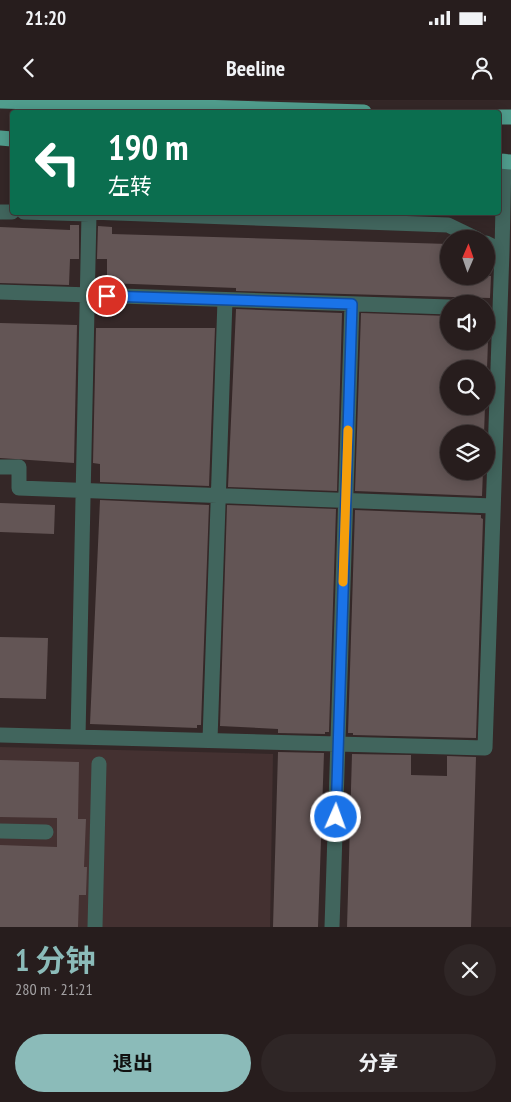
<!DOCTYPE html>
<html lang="zh">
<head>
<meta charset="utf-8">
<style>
	body { margin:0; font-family:"PT Sans Narrow","Noto Sans SC",sans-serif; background:#2f2626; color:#f1f3f6; height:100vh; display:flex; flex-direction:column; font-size:19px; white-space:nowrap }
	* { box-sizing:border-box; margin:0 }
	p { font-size:16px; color:#a4a2a4 }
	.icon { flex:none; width:28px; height:28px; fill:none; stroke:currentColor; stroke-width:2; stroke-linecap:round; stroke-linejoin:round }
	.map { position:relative; height:827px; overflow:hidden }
	.sheet { display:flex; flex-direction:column; background:#271d1d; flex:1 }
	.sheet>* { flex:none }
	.hud { position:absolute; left:10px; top:10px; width:491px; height:105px; border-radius:5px; box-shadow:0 2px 12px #0003,0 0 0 1px #433b3b; background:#0b6e4f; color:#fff; overflow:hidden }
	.needle { width:32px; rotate:2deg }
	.controls { position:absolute; left:440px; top:130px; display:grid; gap:10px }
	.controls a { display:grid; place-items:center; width:55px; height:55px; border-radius:50%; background:#271d1d; box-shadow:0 2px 12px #0003,0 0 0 1px #433b3b; font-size:25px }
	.pin { position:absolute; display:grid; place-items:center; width:42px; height:42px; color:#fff; margin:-21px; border:2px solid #fff; border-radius:50%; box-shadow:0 1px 5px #0007 }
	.me { position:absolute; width:55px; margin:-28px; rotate:2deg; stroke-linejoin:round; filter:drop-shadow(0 0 4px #0008) }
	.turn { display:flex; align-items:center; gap:18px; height:105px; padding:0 15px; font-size:22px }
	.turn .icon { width:65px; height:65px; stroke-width:2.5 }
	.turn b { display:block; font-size:35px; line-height:42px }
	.round { display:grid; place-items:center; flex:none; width:52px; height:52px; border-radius:26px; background:#2f2626 }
	.summary { display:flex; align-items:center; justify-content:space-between; height:85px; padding:0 15px }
	h1 { font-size:30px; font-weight:700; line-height:38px; color:#8bbbb9 }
	.primary-button { display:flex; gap:10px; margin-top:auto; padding:10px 15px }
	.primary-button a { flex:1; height:58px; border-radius:30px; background:#8bbbb9; color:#111; font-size:20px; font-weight:700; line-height:58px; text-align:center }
	.primary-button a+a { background:#2f2626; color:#f1f3f6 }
	.status { display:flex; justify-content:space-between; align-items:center; height:35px; padding:0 25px; background:#271d1d; direction:ltr }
	.status svg { height:14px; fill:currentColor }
	header { display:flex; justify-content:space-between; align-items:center; height:65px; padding:0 15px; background:#271d1d; font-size:22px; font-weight:700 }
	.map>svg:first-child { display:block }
	.built { fill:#443131 }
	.building { fill:#635555 }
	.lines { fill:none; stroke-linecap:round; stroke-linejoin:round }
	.minor { stroke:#41655d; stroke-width:15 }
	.major { stroke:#509d8d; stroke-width:15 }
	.route-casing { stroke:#114b97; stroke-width:12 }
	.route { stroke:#1a73e8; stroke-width:9 }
	.slow { stroke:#f59e0b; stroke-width:9 }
</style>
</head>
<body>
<div class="status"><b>21:20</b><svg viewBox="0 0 49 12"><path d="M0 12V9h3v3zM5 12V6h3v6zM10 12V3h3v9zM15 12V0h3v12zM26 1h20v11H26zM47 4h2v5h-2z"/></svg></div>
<header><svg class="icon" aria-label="back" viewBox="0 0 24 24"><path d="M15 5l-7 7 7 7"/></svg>Beeline<svg class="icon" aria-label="person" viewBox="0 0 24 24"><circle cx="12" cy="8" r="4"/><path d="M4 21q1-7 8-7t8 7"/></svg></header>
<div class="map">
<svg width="511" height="827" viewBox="0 0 511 827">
	<rect width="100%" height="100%" fill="#342727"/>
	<path class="built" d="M 0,647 L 273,654 L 270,827 L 0,827 Z"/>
	<path class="building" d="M 70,125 L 79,125 L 79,159 L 70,159 L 69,185 L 0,183 L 0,127 L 70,130 Z
		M 98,126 L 112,127 L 112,134 L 449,144 L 449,176 L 491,176 L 490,198 L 236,191 L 236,188 L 107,183 L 107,159 L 97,159 Z
		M 236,209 L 342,213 L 337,391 L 228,387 Z
		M 361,213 L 449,216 L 449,241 L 488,241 L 487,269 L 449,269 L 449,306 L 485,306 L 484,334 L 449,334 L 449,371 L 483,371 L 482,396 L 355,391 Z
		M 0,223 L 77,225 L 74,363 L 0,358 Z
		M 96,228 L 215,228 L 209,386 L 100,382 L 100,364 L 93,363 Z
		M 100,400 L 209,405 L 201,625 L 197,625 L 197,628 L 90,624 Z
		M 0,403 L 55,405 L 54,434 L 0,432 Z
		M 227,405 L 336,409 L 329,632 L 325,632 L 325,634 L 278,633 L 278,629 L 220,626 Z
		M 355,410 L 481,415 L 481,418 L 483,419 L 476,638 L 353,635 L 353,633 L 348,633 Z
		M 0,537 L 48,538 L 46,599 L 0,598 Z
		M 278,652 L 324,653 L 318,827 L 273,827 Z
		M 352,654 L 411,655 L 411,675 L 447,676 L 447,656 L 476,657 L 471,827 L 347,827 Z
		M 0,660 L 79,662 L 78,719 L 86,719 L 84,767 L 87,767 L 86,795 L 79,795 L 78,827 L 0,827 L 0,745 L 57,747 L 57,718 L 0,717 Z"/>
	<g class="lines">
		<path class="minor" d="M 0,112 L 12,112
			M 24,112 L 89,114 L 78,637
			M 89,112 L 448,125 L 477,139
			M 502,151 L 504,61
			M 0,192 L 449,207
			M 0,367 L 19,367 L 19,388 L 493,406
			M 0,635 L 485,648 L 502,151 L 486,143
			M 210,640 L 225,200
			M 0,731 L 46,732
			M 95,827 L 99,664
			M 332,827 L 352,204"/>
		<path class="major" d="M 0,1 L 364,12
			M 499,17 L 511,17
			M 0,38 L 12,39
			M 499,61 L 511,62"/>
	</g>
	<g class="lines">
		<defs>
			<path id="route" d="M 107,196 L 352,204 L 336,717"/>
		</defs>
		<use href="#route" class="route-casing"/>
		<use href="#route" class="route"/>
		<path class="slow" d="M 343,482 L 348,330"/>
	</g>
</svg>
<div class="controls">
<a><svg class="needle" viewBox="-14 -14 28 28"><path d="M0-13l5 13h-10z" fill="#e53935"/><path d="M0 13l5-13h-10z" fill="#a4a2a4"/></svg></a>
<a><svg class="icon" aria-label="sound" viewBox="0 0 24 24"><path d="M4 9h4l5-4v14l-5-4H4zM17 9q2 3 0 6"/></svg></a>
<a><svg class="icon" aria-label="search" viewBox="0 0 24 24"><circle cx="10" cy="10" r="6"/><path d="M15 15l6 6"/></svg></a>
<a><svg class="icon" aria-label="layers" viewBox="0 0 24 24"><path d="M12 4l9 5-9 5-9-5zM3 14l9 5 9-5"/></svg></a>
</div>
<div class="pin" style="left:107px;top:196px;background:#d93025"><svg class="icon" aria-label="arrive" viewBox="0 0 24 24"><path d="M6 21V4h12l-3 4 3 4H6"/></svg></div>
<svg class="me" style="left:336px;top:717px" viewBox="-20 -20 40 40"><circle r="17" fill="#1a73e8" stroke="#fff" stroke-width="3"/><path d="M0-11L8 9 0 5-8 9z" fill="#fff"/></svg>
<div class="hud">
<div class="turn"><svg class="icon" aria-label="left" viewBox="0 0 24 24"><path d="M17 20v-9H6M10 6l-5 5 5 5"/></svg><div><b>190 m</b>左转</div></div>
</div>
</div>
<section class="sheet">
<div class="summary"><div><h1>1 分钟</h1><p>280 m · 21:21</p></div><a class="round"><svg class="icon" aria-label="close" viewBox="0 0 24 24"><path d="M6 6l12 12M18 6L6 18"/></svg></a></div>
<div class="primary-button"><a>退出</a><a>分享</a></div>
</section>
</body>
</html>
